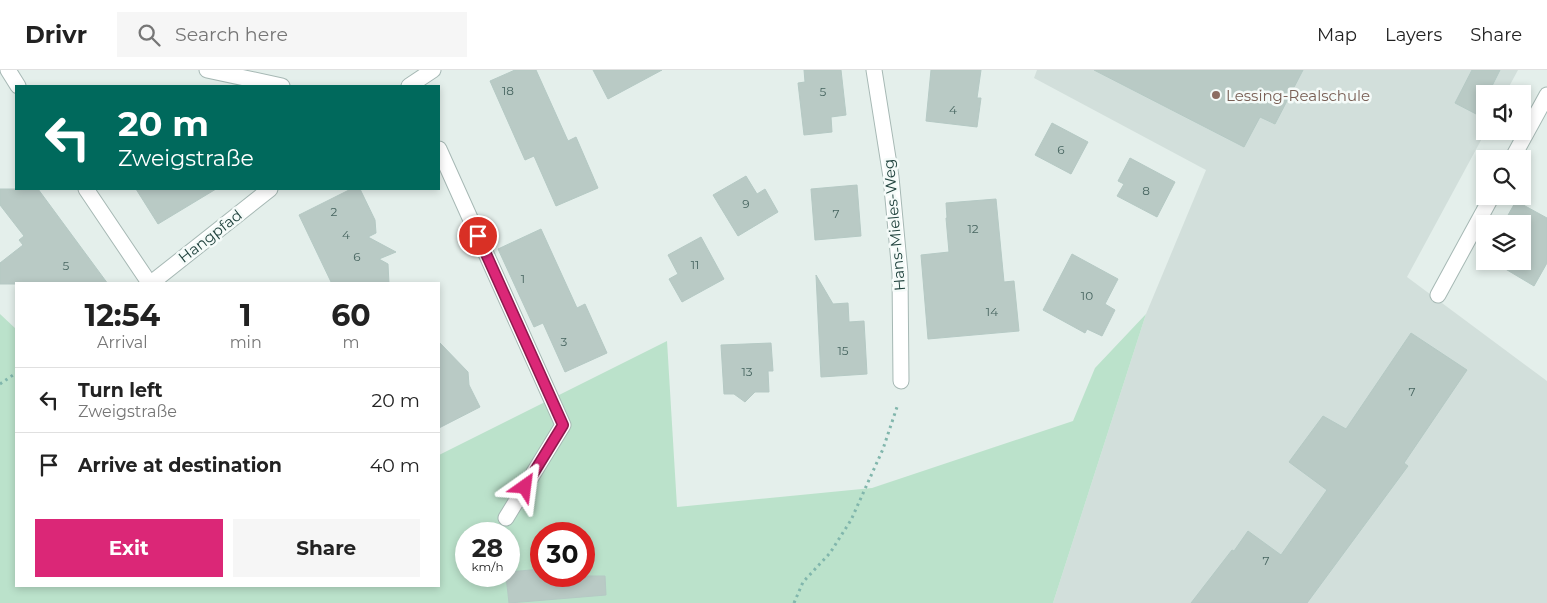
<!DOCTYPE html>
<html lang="en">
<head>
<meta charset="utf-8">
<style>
	body { margin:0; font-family:Montserrat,sans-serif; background:#f6f6f6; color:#222; height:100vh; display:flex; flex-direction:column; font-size:19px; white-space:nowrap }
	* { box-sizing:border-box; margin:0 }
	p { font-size:16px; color:#767676 }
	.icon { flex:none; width:28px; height:28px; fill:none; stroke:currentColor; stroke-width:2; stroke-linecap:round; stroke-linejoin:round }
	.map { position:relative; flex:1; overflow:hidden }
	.details { position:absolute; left:15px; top:212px; width:425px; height:305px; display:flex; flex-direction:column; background:#fff; border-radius:0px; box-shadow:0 2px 8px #0003 }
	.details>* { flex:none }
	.banner { position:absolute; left:15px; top:15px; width:425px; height:105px; border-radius:0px; box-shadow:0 2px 8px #0003; background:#00695c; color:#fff; overflow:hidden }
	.buttons { position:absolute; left:1476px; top:15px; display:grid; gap:10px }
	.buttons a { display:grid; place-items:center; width:55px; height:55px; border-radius:0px; background:#fff; box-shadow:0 2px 8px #0003; font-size:25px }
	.speed { position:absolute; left:455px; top:452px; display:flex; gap:10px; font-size:25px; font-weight:700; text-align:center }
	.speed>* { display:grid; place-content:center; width:65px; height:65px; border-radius:50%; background:#fff; box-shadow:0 2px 8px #0003; line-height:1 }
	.speed small { font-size:12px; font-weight:400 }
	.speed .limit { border:8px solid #d22; background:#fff; color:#111 }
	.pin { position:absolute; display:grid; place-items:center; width:42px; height:42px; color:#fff; margin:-21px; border:2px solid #fff; border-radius:50%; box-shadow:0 1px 5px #0007 }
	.me { position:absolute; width:55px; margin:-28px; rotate:31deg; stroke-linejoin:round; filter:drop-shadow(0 0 4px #0008) }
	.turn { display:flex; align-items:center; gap:18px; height:105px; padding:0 20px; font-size:22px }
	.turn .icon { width:65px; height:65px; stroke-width:2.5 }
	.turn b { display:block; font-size:35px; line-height:42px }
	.eta { display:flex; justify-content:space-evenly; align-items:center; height:85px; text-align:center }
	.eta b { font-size:30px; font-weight:700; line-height:35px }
	.action { display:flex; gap:10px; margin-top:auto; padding:10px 20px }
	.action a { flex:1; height:58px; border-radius:0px; background:#db2777; color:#fff; font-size:20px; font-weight:700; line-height:58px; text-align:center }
	.action a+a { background:#f6f6f6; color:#222 }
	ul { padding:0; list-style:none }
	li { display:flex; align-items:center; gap:15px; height:65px; padding:0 20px; border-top:1px solid #e0e0e0 }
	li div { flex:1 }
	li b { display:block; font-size:19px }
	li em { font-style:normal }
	header { display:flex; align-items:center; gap:30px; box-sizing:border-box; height:70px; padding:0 25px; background:#fff; border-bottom:1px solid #e0e0e0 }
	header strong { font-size:24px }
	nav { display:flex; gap:28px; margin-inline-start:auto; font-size:18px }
	.search { width:350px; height:45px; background:#f6f6f6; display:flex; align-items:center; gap:12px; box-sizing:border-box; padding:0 18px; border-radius:0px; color:#767676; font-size:19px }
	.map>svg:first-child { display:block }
	.built { fill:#d2dfdb }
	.green { fill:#bbe2cb; fill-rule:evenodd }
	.building { fill:#b9cac5; stroke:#b5c9c4 }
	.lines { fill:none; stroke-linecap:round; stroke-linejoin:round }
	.minor-casing { stroke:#a6b8b4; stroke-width:17 }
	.path { stroke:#81b6ac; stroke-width:3; stroke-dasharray:2.5 4; stroke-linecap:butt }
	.minor { stroke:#fff; stroke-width:15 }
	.route-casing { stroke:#8e194d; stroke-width:12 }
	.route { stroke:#db2777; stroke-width:9 }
	.education-dot { fill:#8d6e63; stroke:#f5fbf9; stroke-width:2 }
	.labels { text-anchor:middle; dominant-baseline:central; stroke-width:5; stroke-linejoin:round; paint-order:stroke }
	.number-label { font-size:12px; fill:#476560 }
	.education-label { font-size:15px; fill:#785e54; stroke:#f5fbf9; text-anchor:start }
	.street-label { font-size:15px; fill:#21433e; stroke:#f5fbf9 }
</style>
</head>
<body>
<header>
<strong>Drivr</strong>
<div class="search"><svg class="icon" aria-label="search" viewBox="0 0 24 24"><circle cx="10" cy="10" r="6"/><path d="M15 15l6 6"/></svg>Search here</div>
<nav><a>Map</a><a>Layers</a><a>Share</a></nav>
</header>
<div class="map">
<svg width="1547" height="533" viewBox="0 0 1547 533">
	<rect width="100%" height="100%" fill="#e4efeb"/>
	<path class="built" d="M 1037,0 L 1518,0 L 1505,24 L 1485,24 L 1486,61 L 1407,207 L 1547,311 L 1547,533 L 1053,533 L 1146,244 L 1206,100 L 1034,8 Z"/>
	<path class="green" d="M 0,244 L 16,259 L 16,516 L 439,516 L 439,385 L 667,271 L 677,437 L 872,418 L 1073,351 L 1095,298 L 1146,244 L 1053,533 L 0,533 ZM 466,464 L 509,464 L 509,506 L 466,506 ZM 541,464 L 584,464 L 584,506 L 541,506 Z"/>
	<path class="building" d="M 515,0 L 536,0 L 568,71 L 576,67 L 598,118 L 556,136 L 534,86 L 525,90 L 490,11 Z
		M 593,0 L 662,0 L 608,29 Z
		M 804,0 L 841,0 L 846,45 L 831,47 L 832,62 L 804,65 L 798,13 L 805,12 Z
		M 931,0 L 981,0 L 977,28 L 981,28 L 977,57 L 926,51 Z
		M 1094,0 L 1303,0 L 1275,54 L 1260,47 L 1244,77 Z
		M 1472,0 L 1500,0 L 1488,24 L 1485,24 L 1485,30 L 1478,45 L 1455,33 Z
		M 1052,53 L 1088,72 L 1071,104 L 1035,85 Z
		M 1130,88 L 1175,112 L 1157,147 L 1117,126 L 1124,114 L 1118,111 Z
		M 746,106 L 757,124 L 765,119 L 778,142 L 738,166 L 713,125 Z
		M 857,115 L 861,166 L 815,170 L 811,119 Z
		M 0,119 L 38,119 L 108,214 L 0,214 L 0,193 L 23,175 L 19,170 L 24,166 L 0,135 Z
		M 136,119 L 216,119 L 158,154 Z
		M 351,119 L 360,119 L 375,150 L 376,163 L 368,167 L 396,182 L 379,189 L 388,194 L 389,214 L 332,214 L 299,145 Z
		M 996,129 L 1004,212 L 1014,211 L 1019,261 L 928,269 L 921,185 L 949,182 L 946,148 L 947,148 L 946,133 Z
		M 1516,131 L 1547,148 L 1547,193 L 1534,216 L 1492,191 L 1522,191 L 1522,154 L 1503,154 Z
		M 541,159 L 577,238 L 585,234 L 607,283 L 565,302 L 543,253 L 534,257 L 498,179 Z
		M 701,167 L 724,209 L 682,232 L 669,209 L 678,204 L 668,185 Z
		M 1072,184 L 1118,209 L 1105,234 L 1115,240 L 1102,266 L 1087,259 L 1085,263 L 1043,240 Z
		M 816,205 L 833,234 L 848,233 L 849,252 L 864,251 L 867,304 L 821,307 Z
		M 1411,263 L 1467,300 L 1404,393 L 1408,396 L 1307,533 L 1191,533 L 1232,480 L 1234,481 L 1248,461 L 1281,485 L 1327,420 L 1289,392 L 1323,346 L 1346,359 Z
		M 439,272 L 468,302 L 469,315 L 480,337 L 439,358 Z
		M 771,273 L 773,301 L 768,301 L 769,322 L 755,322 L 745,332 L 734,324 L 724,324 L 721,275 Z
		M 541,499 L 541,506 L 605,506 L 606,525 L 509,533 L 506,506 L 509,506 L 509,502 Z"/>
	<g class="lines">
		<defs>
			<path id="minor" d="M 8,0 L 18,16
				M 207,0 L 282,16
				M 874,0 L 891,107 L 900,203 L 901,311
				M 409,16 L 433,0
				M 439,79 L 563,355 L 506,448
				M 1512,89 L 1547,25
				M 86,119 L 150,214
				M 150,214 L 270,119
				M 1438,225 L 1492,126"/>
		</defs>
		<use href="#minor" class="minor-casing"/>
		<path class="path" d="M 0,314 L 16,303
			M 794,533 L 803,512 L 830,483 L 851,450 L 883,379 L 898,334"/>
		<use href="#minor" class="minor"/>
	</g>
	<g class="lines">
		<defs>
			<path id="route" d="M 478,166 L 563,355 L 525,417"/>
		</defs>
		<use href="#route" class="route-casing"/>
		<use href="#route" class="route"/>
	</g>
	<circle class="education-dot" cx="1216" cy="25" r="5"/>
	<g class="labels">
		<g class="number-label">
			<text x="508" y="20">18</text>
			<text x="823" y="21">5</text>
			<text x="953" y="39">4</text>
			<text x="1061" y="79">6</text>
			<text x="1146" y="120">8</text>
			<text x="746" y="133">9</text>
			<text x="334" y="141">2</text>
			<text x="836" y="143">7</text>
			<text x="973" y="158">12</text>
			<text x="346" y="164">4</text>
			<text x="357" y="186">6</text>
			<text x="695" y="194">11</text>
			<text x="66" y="195">5</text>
			<text x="523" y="208">1</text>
			<text x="1087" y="225">10</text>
			<text x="992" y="241">14</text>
			<text x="564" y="271">3</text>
			<text x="843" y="280">15</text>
			<text x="747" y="301">13</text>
			<text x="1412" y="321">7</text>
			<text x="1266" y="490">7</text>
		</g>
		<g class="education-label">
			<text x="1226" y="25">Lessing-Realschule</text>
		</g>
		<g class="street-label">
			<text transform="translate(894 155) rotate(-95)">Hans-Mieles-Weg</text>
			<text transform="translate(210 166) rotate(-38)">Hangpfad</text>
		</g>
	</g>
</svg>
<div class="buttons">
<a><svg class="icon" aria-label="sound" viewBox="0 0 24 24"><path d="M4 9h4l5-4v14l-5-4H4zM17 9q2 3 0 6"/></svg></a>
<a><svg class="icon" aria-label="search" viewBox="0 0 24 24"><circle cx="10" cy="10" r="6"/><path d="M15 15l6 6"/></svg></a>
<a><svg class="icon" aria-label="layers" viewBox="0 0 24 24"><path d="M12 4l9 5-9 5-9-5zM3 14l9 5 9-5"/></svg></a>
</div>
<div class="speed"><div>28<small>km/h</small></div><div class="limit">30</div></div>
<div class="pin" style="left:478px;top:166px;background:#d93025"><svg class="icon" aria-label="arrive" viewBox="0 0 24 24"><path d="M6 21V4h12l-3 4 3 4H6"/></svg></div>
<svg class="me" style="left:525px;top:417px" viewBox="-20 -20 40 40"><path d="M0-17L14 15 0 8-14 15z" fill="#db2777" stroke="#fff" stroke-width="4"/></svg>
<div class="banner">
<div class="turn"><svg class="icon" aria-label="left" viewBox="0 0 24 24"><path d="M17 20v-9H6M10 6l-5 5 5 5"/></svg><div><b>20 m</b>Zweigstraße</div></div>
</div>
<section class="details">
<div class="eta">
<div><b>12:54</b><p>Arrival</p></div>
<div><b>1</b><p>min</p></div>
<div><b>60</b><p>m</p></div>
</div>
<ul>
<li><svg class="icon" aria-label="left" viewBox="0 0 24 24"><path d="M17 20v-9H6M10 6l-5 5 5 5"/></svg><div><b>Turn left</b><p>Zweigstraße</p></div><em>20 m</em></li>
<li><svg class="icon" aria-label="arrive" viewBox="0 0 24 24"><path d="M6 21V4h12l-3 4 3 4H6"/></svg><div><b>Arrive at destination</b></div><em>40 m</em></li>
</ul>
<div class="action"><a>Exit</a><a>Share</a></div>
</section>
</div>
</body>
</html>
